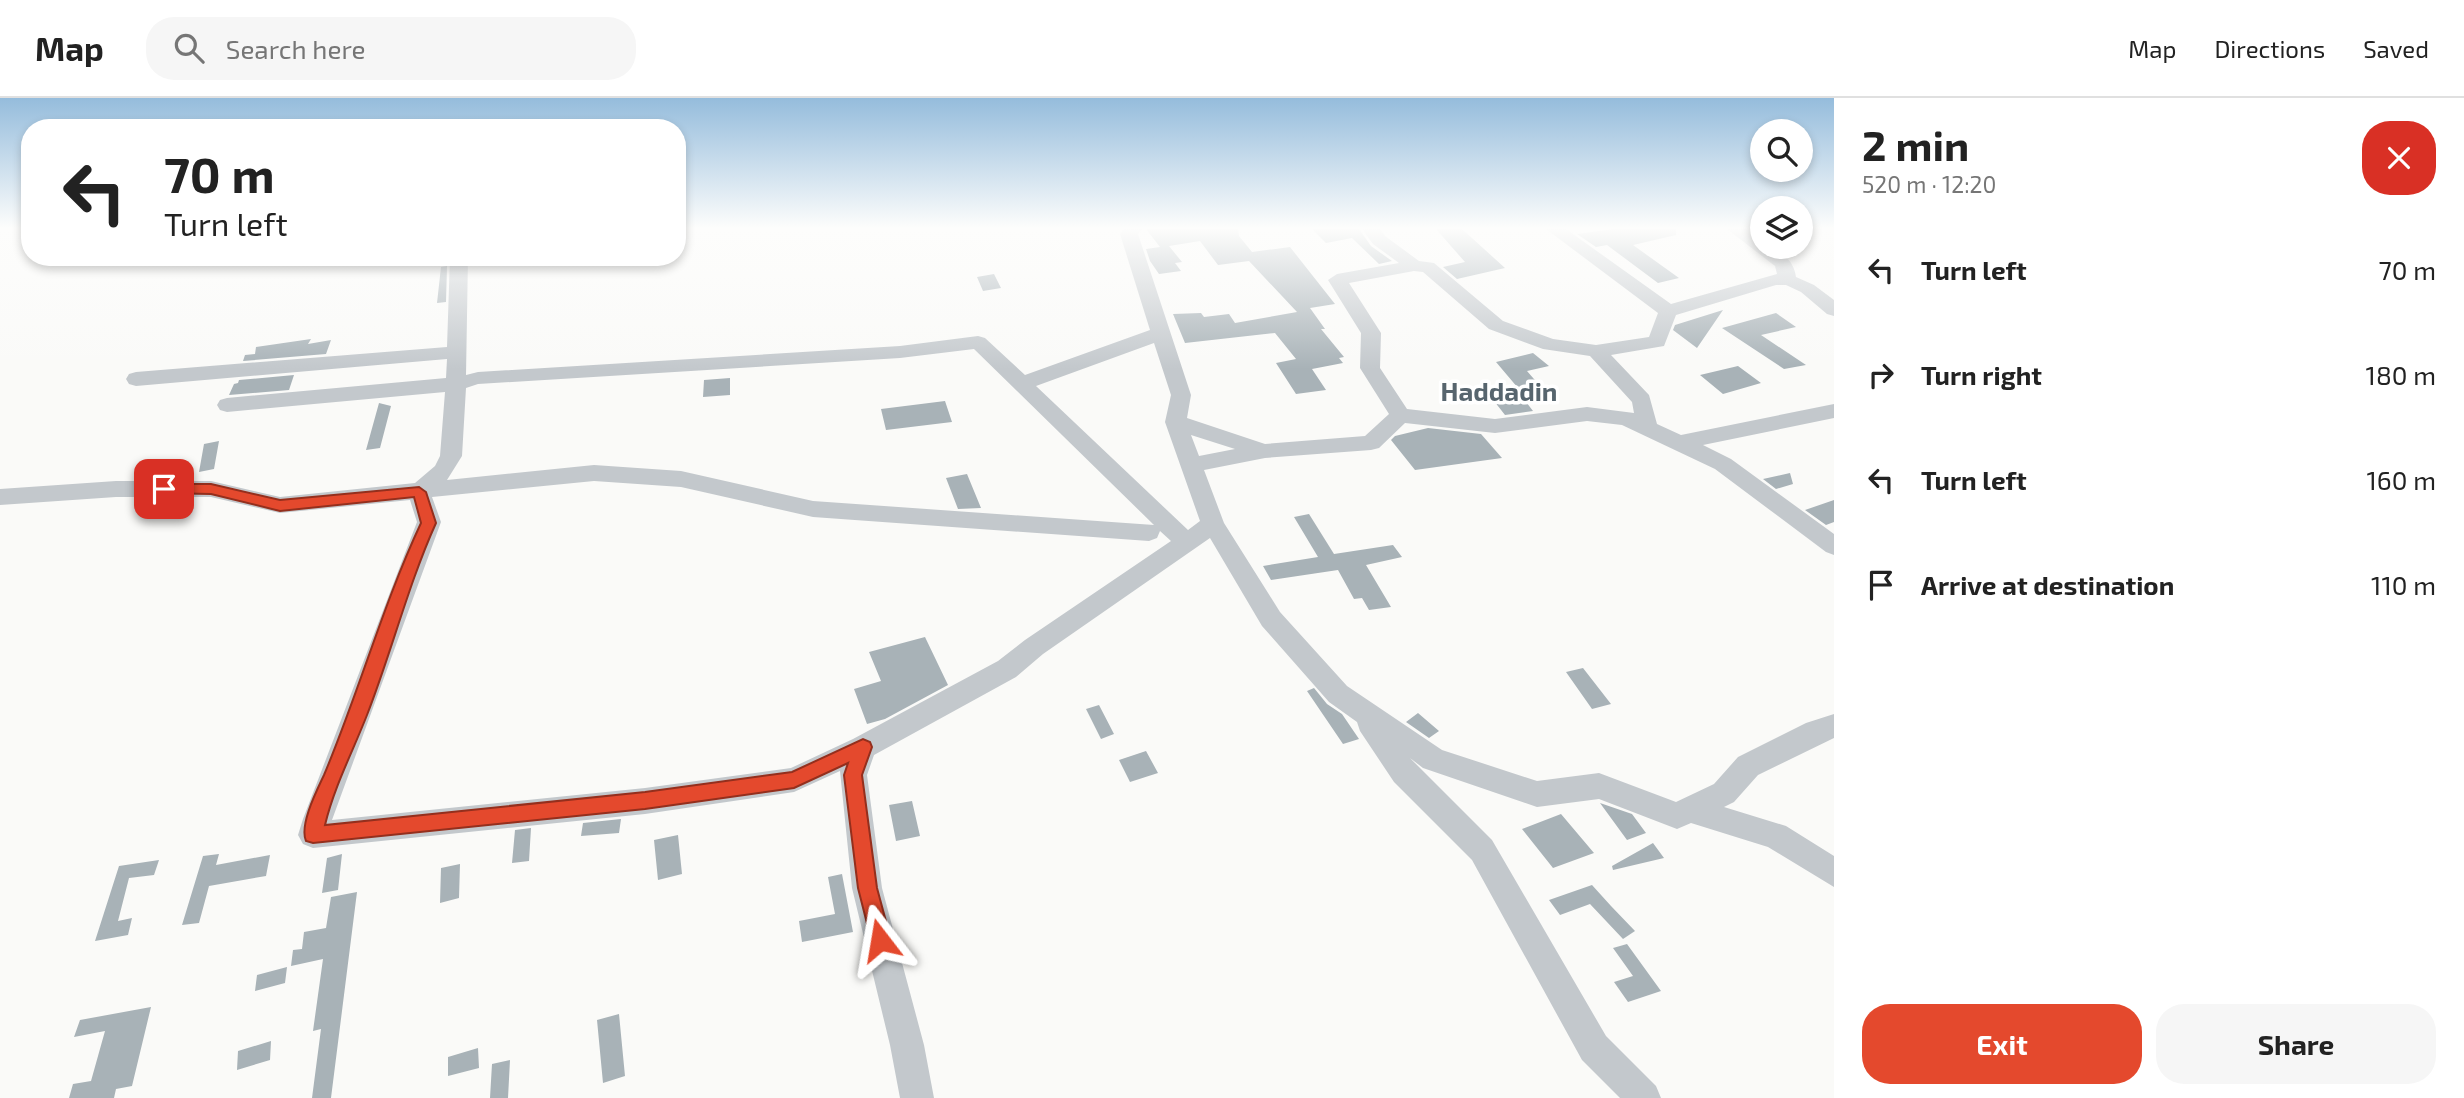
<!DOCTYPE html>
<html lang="en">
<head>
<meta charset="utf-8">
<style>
	body { margin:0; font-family:"Exo 2",sans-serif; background:#f6f6f6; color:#222; height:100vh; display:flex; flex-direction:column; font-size:26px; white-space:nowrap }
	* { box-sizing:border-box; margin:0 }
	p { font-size:23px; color:#767676 }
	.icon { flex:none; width:38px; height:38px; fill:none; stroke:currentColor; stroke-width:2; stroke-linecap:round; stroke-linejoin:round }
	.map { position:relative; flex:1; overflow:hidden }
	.sheet { display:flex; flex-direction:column; background:#fff; width:630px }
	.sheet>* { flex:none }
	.guide { position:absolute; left:21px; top:21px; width:665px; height:147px; border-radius:28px; box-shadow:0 4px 10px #0003; background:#fff; color:#222; overflow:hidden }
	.fabs { position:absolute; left:1750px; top:21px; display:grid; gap:14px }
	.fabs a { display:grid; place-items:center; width:63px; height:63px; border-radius:50%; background:#fff; box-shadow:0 4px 10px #0003; font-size:35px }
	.pin { position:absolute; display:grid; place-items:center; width:60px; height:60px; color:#fff; margin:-30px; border-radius:14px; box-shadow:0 4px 10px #0006 }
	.me { position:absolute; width:77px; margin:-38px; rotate:346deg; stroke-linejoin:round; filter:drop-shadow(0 0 5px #0008) }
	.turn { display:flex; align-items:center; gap:24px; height:147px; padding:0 28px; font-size:32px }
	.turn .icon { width:91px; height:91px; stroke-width:2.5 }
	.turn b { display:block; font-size:49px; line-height:60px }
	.round { display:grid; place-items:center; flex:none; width:74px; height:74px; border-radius:28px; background:#f6f6f6 }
	.headline { display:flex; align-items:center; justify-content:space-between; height:119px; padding:0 28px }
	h1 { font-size:42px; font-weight:700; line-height:52px }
	.cta { display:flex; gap:14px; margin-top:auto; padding:14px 28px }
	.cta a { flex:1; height:80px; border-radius:28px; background:#e4492d; color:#fff; font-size:28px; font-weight:700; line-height:80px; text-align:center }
	.cta a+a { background:#f6f6f6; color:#222 }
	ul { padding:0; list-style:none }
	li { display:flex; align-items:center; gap:21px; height:105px; padding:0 28px }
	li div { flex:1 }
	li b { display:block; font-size:26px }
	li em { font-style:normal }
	header { display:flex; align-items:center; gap:42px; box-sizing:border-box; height:98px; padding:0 35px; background:#fff; border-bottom:2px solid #e0e0e0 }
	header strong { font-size:33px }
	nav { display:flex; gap:38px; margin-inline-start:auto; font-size:24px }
	.search { width:490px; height:63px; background:#f6f6f6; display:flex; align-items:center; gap:18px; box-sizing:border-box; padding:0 24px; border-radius:28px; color:#767676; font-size:26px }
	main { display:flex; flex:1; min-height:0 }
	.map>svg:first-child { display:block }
	.building { fill:#a8b2b7 }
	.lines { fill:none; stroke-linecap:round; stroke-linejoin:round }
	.minor { fill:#c3c8cc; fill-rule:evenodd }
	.route { fill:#e4492d; stroke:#942f1d; stroke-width:2 }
	.labels { text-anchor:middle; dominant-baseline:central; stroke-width:7; stroke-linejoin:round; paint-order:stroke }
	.quarter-label { font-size:26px; font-weight:bold; fill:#57656e; stroke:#fff }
</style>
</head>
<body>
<header>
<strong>Map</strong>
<div class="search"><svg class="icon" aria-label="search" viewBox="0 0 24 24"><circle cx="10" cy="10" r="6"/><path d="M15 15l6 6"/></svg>Search here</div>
<nav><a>Map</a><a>Directions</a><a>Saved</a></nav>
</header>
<main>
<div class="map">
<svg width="1834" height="1000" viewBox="0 0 1834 1000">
	<rect width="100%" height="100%" fill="#fafaf8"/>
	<path class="building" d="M 1146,131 L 1238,131 L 1239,138 L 1252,154 L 1290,149 L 1335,206 L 1310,210 L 1325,231 L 1321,231 L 1344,259 L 1339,260 L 1343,265 L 1312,271 L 1326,292 L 1296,296 L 1276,265 L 1296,261 L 1275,235 L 1185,245 L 1173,216 L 1201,215 L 1204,219 L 1229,216 L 1235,225 L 1297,214 L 1249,163 L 1218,167 L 1200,143 L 1169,148 L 1182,164 L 1175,165 L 1181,173 L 1159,176 L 1150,163 L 1146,151 L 1160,149 Z
		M 1312,131 L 1359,131 L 1371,148 L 1392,163 L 1379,166 L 1352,140 L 1326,145 Z
		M 1436,131 L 1462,131 L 1505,170 L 1457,181 L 1443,169 L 1465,164 Z
		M 1613,131 L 1676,131 L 1676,137 L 1633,147 L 1679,180 L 1658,185 L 1607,147 L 1596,149 L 1577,136 Z
		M 447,168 L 446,204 L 437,205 L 441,169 Z
		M 994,176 L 1001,190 L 983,193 L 977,179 Z
		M 1723,212 L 1697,250 L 1673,232 L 1675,227 Z
		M 1776,215 L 1796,229 L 1761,237 L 1806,267 L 1784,271 L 1722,230 Z
		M 311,241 L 308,246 L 331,242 L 326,256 L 243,263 L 245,257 L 255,256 L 256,249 Z
		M 1533,255 L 1549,268 L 1527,273 L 1540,288 L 1518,290 L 1496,264 Z
		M 1738,268 L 1761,285 L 1723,296 L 1700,277 Z
		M 294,277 L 289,292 L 229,297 L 234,286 L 238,285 L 239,282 Z
		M 730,280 L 730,297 L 703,299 L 704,282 Z
		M 1516,291 L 1533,313 L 1505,317 L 1487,294 Z
		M 945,303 L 952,324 L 886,332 L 881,311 Z
		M 379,305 L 391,308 L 380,350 L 366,352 Z
		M 1428,330 L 1481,336 L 1502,360 L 1415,372 L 1391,342 L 1395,338 Z
		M 219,343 L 214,371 L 199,374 L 204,346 Z
		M 1790,375 L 1793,386 L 1776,391 L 1763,381 Z
		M 967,376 L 981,410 L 958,411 L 946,380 Z
		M 1834,402 L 1834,424 L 1826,427 L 1805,412 Z
		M 1309,416 L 1334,456 L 1393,447 L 1402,459 L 1366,467 L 1391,509 L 1369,512 L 1362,500 L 1354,501 L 1338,472 L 1271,482 L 1263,468 L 1318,459 L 1294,419 Z
		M 925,539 L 948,587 L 885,621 L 867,626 L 854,591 L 881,583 L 869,554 Z
		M 1583,570 L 1611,606 L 1592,611 L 1566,574 Z
		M 1314,590 L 1327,606 L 1342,616 L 1359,641 L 1343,646 L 1307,593 Z
		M 1099,607 L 1114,636 L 1101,641 L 1086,611 Z
		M 1418,615 L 1439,633 L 1429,640 L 1406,624 Z
		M 1146,653 L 1158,675 L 1130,684 L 1119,662 Z
		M 912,703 L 920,738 L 896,743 L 889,707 Z
		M 1600,705 L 1632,716 L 1646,735 L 1627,742 Z
		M 1561,716 L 1594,755 L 1553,770 L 1522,731 Z
		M 621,721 L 619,735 L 581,738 L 583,725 Z
		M 531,730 L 529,763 L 512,765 L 515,732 Z
		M 678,737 L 682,776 L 658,782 L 654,742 Z
		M 1653,745 L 1664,760 L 1613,772 L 1612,768 Z
		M 219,756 L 216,767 L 270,757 L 266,778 L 209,788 L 199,825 L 182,827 L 203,758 Z
		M 342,756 L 338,792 L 322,795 L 327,760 Z
		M 159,762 L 154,777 L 129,780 L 118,823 L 132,820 L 128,837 L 95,843 L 119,768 Z
		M 460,766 L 459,800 L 440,805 L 441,770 Z
		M 842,776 L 853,834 L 802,844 L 799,823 L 835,816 L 828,779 Z
		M 1592,787 L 1611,808 L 1635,833 L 1623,841 L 1590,806 L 1560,817 L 1549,802 Z
		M 357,794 L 331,1000 L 312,1000 L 321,931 L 313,933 L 323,861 L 291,868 L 293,852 L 302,851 L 304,834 L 326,830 L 331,799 Z
		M 1627,846 L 1661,893 L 1628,904 L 1614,884 L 1633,878 L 1613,850 Z
		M 287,869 L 285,885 L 255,893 L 257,877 Z
		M 151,909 L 132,988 L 116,991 L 114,1000 L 69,1000 L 73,986 L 91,983 L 105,933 L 74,939 L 80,922 Z
		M 619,916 L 625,978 L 603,985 L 597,922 Z
		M 271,943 L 270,962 L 237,972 L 238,953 Z
		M 478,950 L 479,970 L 448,978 L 448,959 Z
		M 510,962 L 508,1000 L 490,1000 L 492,966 Z"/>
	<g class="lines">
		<path class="minor" d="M 1124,131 L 1142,131 L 1138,136 L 1191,297 L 1187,320 L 1265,346 L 1365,338 L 1389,316 L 1360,270 L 1361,235 L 1328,182 L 1337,176 L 1399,165 L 1373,146 L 1362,131 L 1380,131 L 1385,138 L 1419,163 L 1434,165 L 1503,223 L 1553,241 L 1596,247 L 1649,239 L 1658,215 L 1546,131 L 1566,131 L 1671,206 L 1777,176 L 1775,168 L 1727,131 L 1747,131 L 1762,142 L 1762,149 C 1779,149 1794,162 1796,179 L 1814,187 L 1834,202 L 1834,218 L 1827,216 L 1801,194 L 1786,187 L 1776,187 L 1676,217 L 1664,248 L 1611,257 L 1649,297 L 1657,326 L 1681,337 L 1834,306 L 1834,320 L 1703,347 L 1731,361 L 1834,436 L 1834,457 L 1826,454 L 1715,371 L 1622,327 L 1587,323 L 1495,335 L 1405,325 L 1379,350 L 1371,352 L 1265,360 L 1204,372 L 1224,425 L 1280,514 L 1347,588 L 1442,652 L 1537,683 L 1599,675 L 1676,704 L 1714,686 L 1738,659 L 1806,625 L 1834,616 L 1834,640 L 1758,677 L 1734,704 L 1724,709 L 1786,728 L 1834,758 L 1834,789 L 1768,749 L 1691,725 L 1677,731 L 1599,701 L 1537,709 L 1423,670 L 1410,660 L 1492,742 L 1606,938 L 1656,988 L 1661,1000 L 1620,1000 L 1582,962 L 1472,762 L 1394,684 L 1360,633 L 1357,624 L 1329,604 L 1262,528 L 1210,440 L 1043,556 L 1016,579 L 874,657 L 867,677 L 882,790 L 924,947 L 934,1000 L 900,1000 L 890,947 L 852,790 L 840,673 L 794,694 L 645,716 L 313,750 L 303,746 L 298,737 L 303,721 L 417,424 L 410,402 L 280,415 L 211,399 L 116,399 L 0,407 L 0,391 L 116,383 L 211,383 L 280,399 L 415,385 L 435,368 L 440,358 L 445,294 L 227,314 L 220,312 L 217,307 L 220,302 L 227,300 L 446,280 L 447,261 L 136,288 L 129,286 L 126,281 L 129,276 L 136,274 L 447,249 L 450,159 L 468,159 L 466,277 L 478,274 L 900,248 L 978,238 L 985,240 L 1025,277 L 1150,232 L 1120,136 ZM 1414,173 L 1423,174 L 1489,231 L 1543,251 L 1590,258 L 1632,304 L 1634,315 L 1587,309 L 1495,321 L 1407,311 L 1380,270 L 1381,235 L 1349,185 ZM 1154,245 L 1171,297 L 1165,324 L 1200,423 L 1188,432 L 1036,288 ZM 974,251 L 1154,427 L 813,403 L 681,373 L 594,367 L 447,382 L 462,358 L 466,290 L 478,286 L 900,260 ZM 1191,337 L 1235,351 L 1199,358 ZM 594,383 L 681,389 L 813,419 L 1149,443 L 1157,440 L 1160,433 L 1171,443 L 1025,542 L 998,563 L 853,641 L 791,670 L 645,690 L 332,722 L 441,424 L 432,399 Z"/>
	</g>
	<linearGradient id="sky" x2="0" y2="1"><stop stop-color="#95bcdc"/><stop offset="0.48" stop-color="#fdfdfc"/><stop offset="1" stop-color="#fdfdfc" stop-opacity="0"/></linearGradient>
	<rect width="1834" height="271" fill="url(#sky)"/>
	<path class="route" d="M 164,386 L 211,386 L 280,402 L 419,389 L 426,394 L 436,425 C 408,487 392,553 367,617 C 353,653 334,689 325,727 L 645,694 L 792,674 L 863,641 L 870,644 L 872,649 L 862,677 L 877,790 L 891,842 L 888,849 L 880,852 L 873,849 L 858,790 L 844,677 L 848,665 L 794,690 L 645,711 L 313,745 L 306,743 C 299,727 317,692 324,677 C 359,594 383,506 421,425 L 414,399 L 280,413 L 211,396 L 159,395 L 157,391 Z"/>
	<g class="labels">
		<g class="quarter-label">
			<text x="1499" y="292">Haddadin</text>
		</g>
	</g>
</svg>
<div class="fabs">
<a><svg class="icon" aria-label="search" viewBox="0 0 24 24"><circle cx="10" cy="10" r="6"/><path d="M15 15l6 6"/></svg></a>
<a><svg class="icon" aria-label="layers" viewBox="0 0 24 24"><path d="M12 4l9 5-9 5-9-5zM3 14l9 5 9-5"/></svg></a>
</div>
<div class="pin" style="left:164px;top:391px;background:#d93025"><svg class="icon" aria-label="arrive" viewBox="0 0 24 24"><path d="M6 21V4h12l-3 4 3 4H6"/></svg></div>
<svg class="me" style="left:880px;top:842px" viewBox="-20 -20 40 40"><path d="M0-17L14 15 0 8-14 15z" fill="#e4492d" stroke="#fff" stroke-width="4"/></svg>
<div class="guide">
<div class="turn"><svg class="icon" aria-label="left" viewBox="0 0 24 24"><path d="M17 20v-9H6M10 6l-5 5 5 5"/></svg><div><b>70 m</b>Turn left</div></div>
</div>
</div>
<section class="sheet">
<div class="headline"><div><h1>2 min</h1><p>520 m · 12:20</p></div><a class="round" style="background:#d93025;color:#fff"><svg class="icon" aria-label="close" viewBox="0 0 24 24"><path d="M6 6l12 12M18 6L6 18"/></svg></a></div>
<ul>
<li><svg class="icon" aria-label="left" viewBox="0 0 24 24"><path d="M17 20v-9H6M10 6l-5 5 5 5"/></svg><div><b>Turn left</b></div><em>70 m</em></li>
<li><svg class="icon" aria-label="right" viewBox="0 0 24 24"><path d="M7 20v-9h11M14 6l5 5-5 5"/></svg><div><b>Turn right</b></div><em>180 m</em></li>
<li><svg class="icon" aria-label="left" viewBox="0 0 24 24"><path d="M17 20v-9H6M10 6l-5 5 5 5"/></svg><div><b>Turn left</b></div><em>160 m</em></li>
<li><svg class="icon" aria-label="arrive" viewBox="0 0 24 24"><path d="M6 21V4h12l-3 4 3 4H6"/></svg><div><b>Arrive at destination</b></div><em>110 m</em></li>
</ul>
<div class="cta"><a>Exit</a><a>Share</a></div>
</section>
</main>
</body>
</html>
